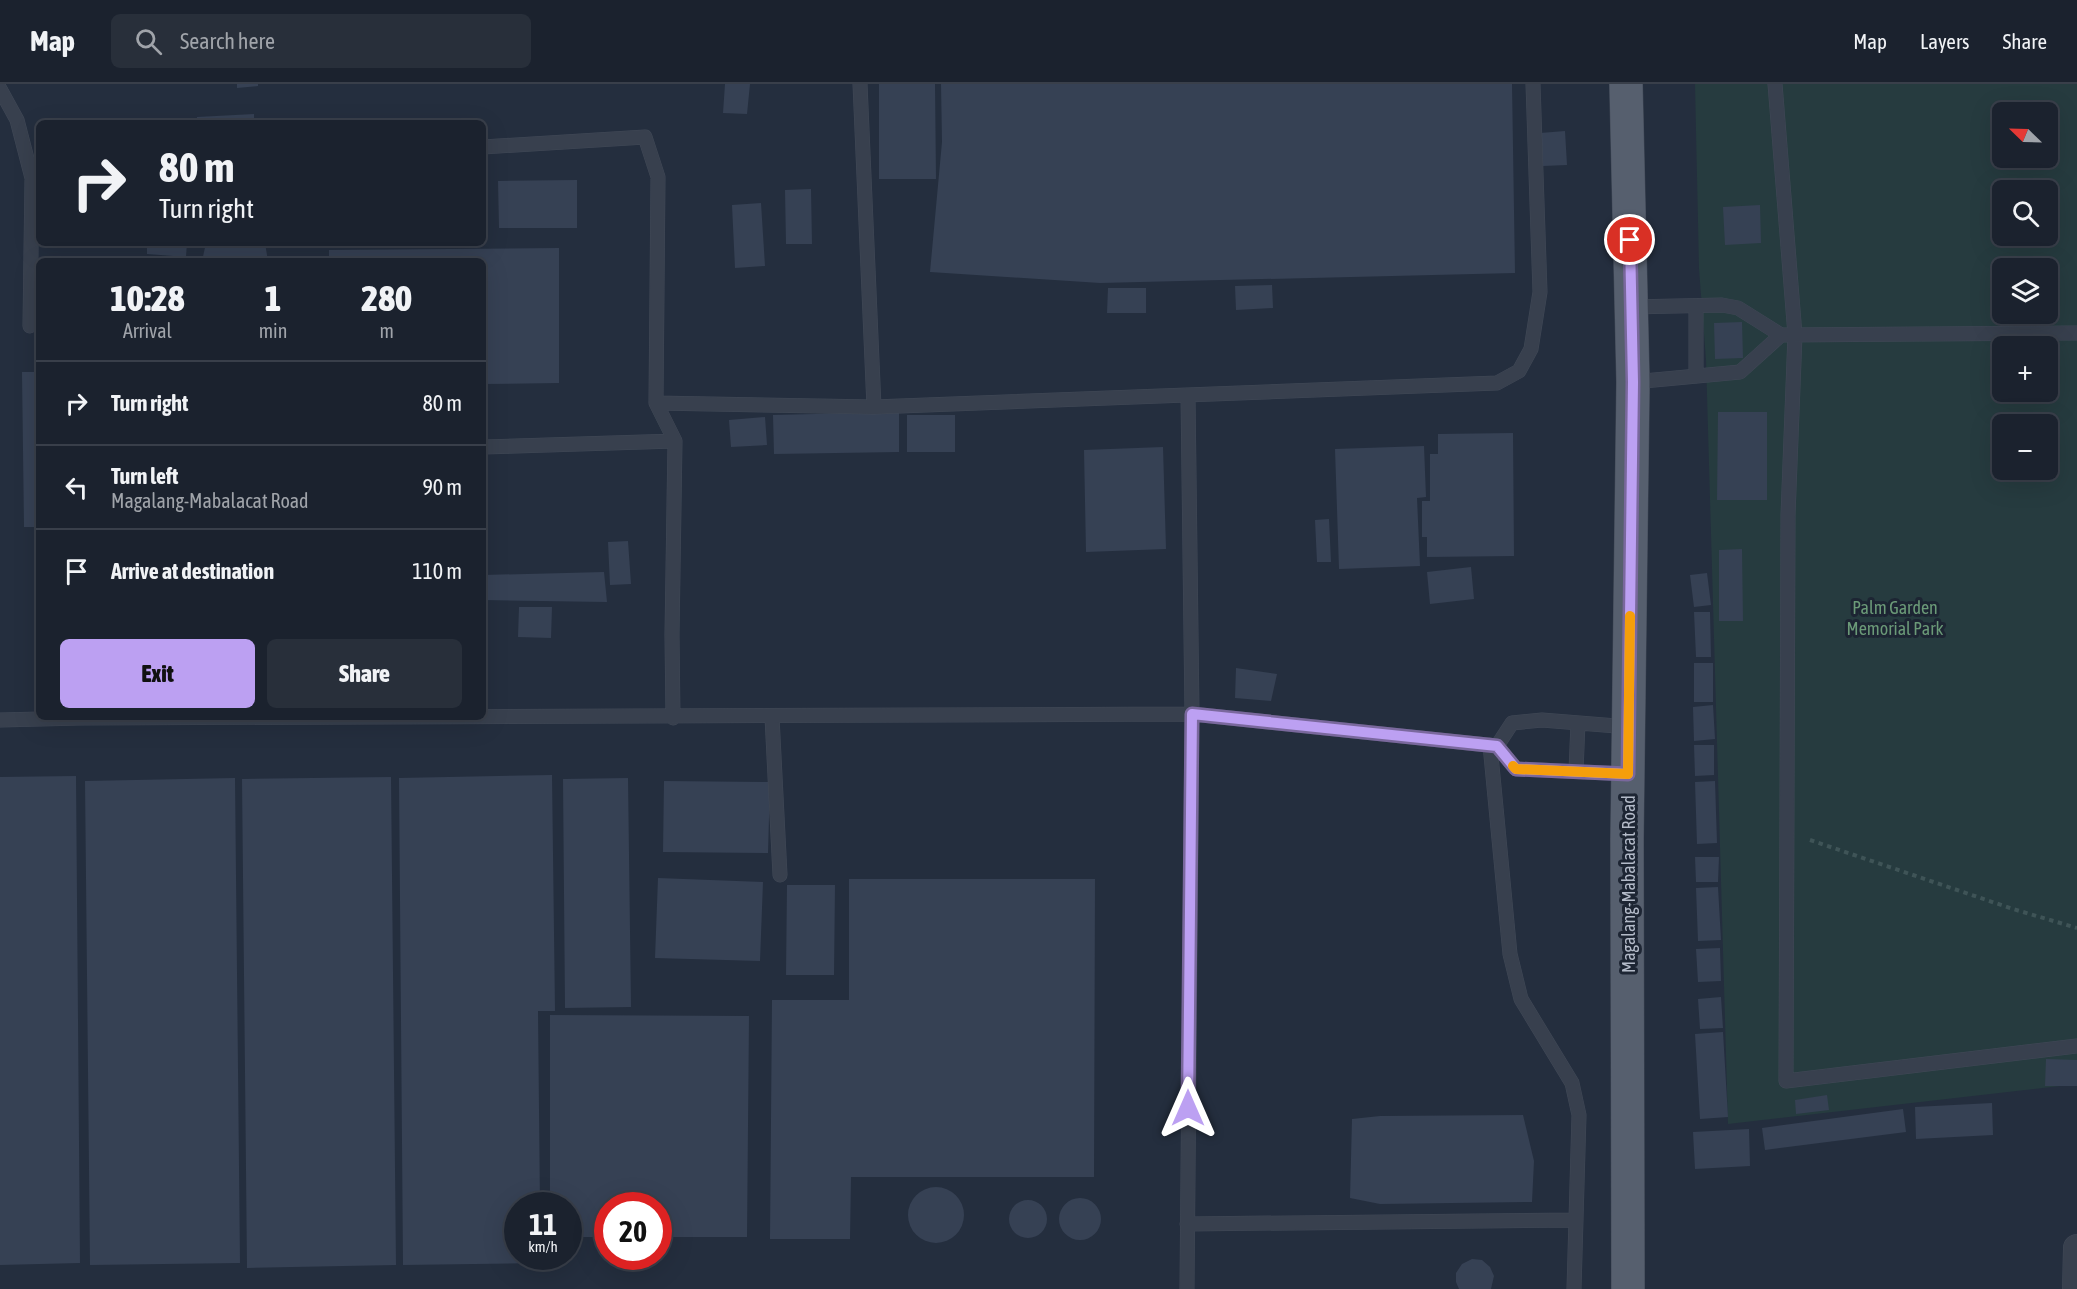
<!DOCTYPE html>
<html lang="en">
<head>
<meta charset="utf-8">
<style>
	body { margin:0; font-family:"Asap Condensed",sans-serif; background:#282f3a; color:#f1f3f6; height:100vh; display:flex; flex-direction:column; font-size:22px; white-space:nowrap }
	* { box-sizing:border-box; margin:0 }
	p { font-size:20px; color:#a0a4aa }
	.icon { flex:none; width:33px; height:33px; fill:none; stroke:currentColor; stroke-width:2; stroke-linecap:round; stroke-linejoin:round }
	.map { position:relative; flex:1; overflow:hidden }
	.panel { position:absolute; left:36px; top:174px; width:450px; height:462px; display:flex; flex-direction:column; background:#1b222e; border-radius:9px; box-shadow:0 6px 24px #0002,0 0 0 2px #393f4a }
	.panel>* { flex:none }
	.banner { position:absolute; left:36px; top:36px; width:450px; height:126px; border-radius:9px; box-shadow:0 6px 24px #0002,0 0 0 2px #393f4a; background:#1b222e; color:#f1f3f6; overflow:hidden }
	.needle { width:39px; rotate:293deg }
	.controls { position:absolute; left:1992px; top:18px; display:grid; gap:12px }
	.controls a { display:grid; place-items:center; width:66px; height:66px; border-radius:9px; background:#1b222e; box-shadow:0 6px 24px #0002,0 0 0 2px #393f4a; font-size:30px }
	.speed { position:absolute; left:504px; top:1108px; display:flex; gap:12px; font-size:30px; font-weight:700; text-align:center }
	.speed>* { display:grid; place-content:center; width:78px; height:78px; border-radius:50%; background:#1b222e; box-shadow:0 6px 24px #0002,0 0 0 2px #393f4a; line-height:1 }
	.speed small { font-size:15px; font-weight:400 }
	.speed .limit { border:9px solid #d22; background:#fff; color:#111 }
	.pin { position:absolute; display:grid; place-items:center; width:51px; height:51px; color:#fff; margin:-26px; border:3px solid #fff; border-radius:50%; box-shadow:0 2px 6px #0007 }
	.me { position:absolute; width:66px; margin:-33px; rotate:0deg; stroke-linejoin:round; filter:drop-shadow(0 0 4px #0008) }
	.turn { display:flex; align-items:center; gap:21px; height:126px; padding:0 24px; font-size:27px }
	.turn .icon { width:78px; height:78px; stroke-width:2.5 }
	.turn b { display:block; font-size:42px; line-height:51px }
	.eta { display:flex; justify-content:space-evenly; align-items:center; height:102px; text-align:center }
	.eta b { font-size:36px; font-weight:800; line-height:42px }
	.action { display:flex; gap:12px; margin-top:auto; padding:12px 24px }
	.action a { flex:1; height:69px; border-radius:9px; background:#bca0f2; color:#111; font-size:24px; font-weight:800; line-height:69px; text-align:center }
	.action a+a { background:#282f3a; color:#f1f3f6 }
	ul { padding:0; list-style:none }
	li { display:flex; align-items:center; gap:18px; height:84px; padding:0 24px; border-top:2px solid #393f4a }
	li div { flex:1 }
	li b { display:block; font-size:22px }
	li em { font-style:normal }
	header { display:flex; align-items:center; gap:36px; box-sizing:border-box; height:84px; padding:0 30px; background:#1b222e; border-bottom:2px solid #393f4a }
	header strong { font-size:28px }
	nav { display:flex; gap:33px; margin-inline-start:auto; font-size:21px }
	.search { width:420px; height:54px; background:#282f3a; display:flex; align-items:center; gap:15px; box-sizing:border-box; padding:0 21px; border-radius:9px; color:#a0a4aa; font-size:22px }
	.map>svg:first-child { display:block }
	.green { fill:#263b3f; fill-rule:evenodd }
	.building { fill:#364154 }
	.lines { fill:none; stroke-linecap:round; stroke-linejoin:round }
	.lane-casing { stroke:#414957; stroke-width:15 }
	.street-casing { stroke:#414957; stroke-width:28 }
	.primary-casing { stroke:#414957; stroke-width:34 }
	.path { stroke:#3f5457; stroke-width:4; stroke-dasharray:4.5 4.5; stroke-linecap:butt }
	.lane { stroke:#38404e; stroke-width:14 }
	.street { stroke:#38404e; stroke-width:27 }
	.primary { stroke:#565f6e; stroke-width:33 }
	.route-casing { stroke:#7a689d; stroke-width:15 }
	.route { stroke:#bca0f2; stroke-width:10 }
	.slow { stroke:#f59e0b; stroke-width:10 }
	.labels { text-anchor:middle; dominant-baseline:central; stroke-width:6; stroke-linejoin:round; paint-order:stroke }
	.park-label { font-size:18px; fill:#6b9a78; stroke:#1d2533 }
	.street-label { font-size:18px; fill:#b4bbc9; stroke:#1d2533 }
</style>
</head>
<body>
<header>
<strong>Map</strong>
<div class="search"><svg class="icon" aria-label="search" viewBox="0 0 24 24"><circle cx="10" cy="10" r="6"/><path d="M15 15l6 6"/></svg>Search here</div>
<nav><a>Map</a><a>Layers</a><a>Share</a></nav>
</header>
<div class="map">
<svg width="2077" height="1205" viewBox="0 0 2077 1205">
	<rect width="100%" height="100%" fill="#242e3e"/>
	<path class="green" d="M 1695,0 L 2077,0 L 2077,1000 L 1728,1040 L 1706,276 L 1699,185 ZM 2002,28 L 2048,28 L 2048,74 L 2002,74 ZM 2002,106 L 2048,106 L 2048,152 L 2002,152 ZM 2002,184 L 2048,184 L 2048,230 L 2002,230 ZM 2002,262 L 2048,262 L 2048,308 L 2002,308 ZM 2002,340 L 2048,340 L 2048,386 L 2002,386 Z"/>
	<path class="building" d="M 237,0 L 258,0 L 258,2 L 237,4 Z
		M 725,0 L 750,0 L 747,30 L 723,29 Z
		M 879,0 L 935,0 L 936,95 L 879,95 Z
		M 941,0 L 1512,0 L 1515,189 L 1100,199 L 930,188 L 942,58 Z
		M 254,30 L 254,39 L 197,39 L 197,33 Z
		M 1565,47 L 1567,81 L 1543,82 L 1540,49 Z
		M 577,96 L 577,144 L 499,144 L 498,97 Z
		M 811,105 L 812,160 L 786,160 L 785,106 Z
		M 761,119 L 765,182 L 735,184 L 732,121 Z
		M 1760,121 L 1761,159 L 1725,161 L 1723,123 Z
		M 147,159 L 187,159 L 186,173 L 147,170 Z
		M 206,159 L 265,159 L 268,177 L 202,177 Z
		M 559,164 L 559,299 L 483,300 L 483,177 L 329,177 L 329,166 Z
		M 1272,201 L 1273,224 L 1236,226 L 1235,202 Z
		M 1108,204 L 1146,204 L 1146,229 L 1107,229 Z
		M 1742,238 L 1743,274 L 1715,275 L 1714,239 Z
		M 22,288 L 39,288 L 39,443 L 24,443 Z
		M 899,328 L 899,368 L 774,370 L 773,331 Z
		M 1718,328 L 1767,328 L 1767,416 L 1717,416 Z
		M 907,331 L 955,331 L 955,368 L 907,368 Z
		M 765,333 L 767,361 L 731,363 L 729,336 Z
		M 1513,349 L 1514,472 L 1427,473 L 1427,453 L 1422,453 L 1422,417 L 1430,417 L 1430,370 L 1438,370 L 1438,350 Z
		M 1424,362 L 1426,413 L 1417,414 L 1420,482 L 1339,485 L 1335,365 Z
		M 1163,363 L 1166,465 L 1086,468 L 1084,366 Z
		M 1329,435 L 1331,478 L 1317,478 L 1315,436 Z
		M 628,457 L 631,500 L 610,501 L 608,458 Z
		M 1742,465 L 1743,537 L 1719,537 L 1719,466 Z
		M 1471,483 L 1474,515 L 1430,520 L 1427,488 Z
		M 604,488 L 607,518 L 483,516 L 483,491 Z
		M 1707,489 L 1711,521 L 1694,523 L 1690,491 Z
		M 519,523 L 552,523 L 551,554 L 518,553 Z
		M 1694,528 L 1710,528 L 1711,573 L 1696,573 Z
		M 1694,579 L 1713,579 L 1713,618 L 1694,618 Z
		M 1236,584 L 1277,590 L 1271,617 L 1235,614 Z
		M 1713,621 L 1715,655 L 1694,657 L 1693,623 Z
		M 1694,661 L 1714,661 L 1714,691 L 1695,692 Z
		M 552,691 L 555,927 L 538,927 L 540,1122 L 518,1122 L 518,1173 L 541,1173 L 541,1179 L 403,1181 L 399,694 Z
		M 76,692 L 80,1179 L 0,1181 L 0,693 Z
		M 391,693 L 396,1181 L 247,1184 L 242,695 Z
		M 235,694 L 240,1179 L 90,1181 L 85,697 Z
		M 628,694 L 631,923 L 565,924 L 563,695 Z
		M 664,697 L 770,698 L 768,769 L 663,768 Z
		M 1715,697 L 1717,759 L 1697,760 L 1695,698 Z
		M 1695,773 L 1719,773 L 1718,798 L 1696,798 Z
		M 658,794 L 763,798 L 760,877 L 655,874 Z
		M 849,795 L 1095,795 L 1094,1093 L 851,1093 L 850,1155 L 770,1155 L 772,916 L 849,916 Z
		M 787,801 L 835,801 L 834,891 L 786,891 Z
		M 1718,803 L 1721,856 L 1698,857 L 1696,804 Z
		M 1720,864 L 1721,897 L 1698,898 L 1696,865 Z
		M 1721,913 L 1723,944 L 1700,945 L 1698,915 Z
		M 550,931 L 749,932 L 747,1153 L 658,1153 L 658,1122 L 608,1122 L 608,1153 L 568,1153 L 568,1122 L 550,1122 Z
		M 1723,948 L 1728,1033 L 1700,1035 L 1695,950 Z
		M 2046,975 L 2077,976 L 2077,1002 L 2045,1002 Z
		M 1827,1011 L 1829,1026 L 1796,1030 L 1795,1016 Z
		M 1992,1019 L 1993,1051 L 1916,1055 L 1915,1023 Z
		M 1903,1025 L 1906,1048 L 1765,1066 L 1762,1044 Z
		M 1523,1031 L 1534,1077 L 1532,1118 L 1380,1120 L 1350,1114 L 1352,1035 L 1380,1032 Z
		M 1749,1045 L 1750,1082 L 1695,1085 L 1693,1048 Z
		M908 1131a28 28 0 1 1 56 0a28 28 0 1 1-56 0Z
		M1059 1135a21 21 0 1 1 42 0a21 21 0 1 1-42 0Z
		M1009 1135a19 19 0 1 1 38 0a19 19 0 1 1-38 0Z
		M 1472,1175 L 1482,1176 L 1490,1183 L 1494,1192 L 1491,1205 L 1459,1205 L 1456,1198 L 1456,1189 L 1462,1180 Z"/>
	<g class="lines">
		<defs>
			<path id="lane" d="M 860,0 L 874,323
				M 1775,0 L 1795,251 L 1788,431 L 1786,997 L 2077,962
				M 0,5 L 17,36 L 32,94 L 30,242
				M 483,63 L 645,53 L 658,93 L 656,319 L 675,357 L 672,551 L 673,634
				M 1631,223 L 1722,221 L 1738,224 L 1781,251 L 2077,249
				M 1696,291 L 1696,222
				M 1633,298 L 1740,288 L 1781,251
				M 656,319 L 874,323 L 1497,299 L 1519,287 L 1531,265 L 1540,208 L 1533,0
				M 483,363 L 675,357
				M 772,633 L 780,791
				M 0,636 L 81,634 L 1192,630 L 1497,662 L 1516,685 L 1628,690
				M 1490,661 L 1510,870 L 1521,915 L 1572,999 L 1579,1031 L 1574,1205
				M 1497,662 L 1512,639 L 1542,636 L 1629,643
				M 1576,687 L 1578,639
				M 1187,1140 L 1575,1136
				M 1187,1205 L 1192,630 L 1188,311"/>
			<path id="street" d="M 2076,1205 L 2077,1164"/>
			<path id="primary" d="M 1626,0 L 1633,298 L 1627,756 L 1628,1205"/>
		</defs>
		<use href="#lane" class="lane-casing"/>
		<use href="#street" class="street-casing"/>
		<use href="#primary" class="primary-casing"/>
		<path class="path" d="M 1810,756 L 2013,825 L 2077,844"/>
		<use href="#lane" class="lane"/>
		<use href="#street" class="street"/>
		<use href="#primary" class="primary"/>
	</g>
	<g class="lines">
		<defs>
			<path id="route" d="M 1188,1024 L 1192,630 L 1497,662 L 1516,685 L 1628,690 L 1633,298 L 1630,156"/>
		</defs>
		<use href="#route" class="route-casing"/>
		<use href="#route" class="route"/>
		<path class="slow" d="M 1513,682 L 1516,685 L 1628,690 L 1630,532"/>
	</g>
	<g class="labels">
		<g class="park-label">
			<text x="1895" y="523">Palm Garden<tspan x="1895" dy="21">Memorial Park</tspan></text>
		</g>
		<g class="street-label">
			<text transform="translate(1628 800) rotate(-90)">Magalang-Mabalacat Road</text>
		</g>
	</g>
</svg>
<div class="controls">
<a><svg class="needle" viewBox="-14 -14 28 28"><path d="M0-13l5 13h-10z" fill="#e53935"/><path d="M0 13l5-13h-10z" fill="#a0a4aa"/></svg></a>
<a><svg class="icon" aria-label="search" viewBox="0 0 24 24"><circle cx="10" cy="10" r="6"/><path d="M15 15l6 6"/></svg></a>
<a><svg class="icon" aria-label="layers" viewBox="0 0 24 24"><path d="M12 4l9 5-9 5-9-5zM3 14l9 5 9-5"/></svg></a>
<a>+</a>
<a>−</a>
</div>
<div class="speed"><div>11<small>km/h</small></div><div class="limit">20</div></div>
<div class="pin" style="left:1630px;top:156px;background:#d93025"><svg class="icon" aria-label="arrive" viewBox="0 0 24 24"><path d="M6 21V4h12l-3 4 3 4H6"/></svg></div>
<svg class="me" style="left:1188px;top:1024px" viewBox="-20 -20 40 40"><path d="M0-17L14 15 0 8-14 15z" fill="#bca0f2" stroke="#fff" stroke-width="4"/></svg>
<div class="banner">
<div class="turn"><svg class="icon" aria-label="right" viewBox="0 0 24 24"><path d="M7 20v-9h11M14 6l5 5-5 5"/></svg><div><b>80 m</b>Turn right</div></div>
</div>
<section class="panel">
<div class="eta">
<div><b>10:28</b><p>Arrival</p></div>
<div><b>1</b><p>min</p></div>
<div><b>280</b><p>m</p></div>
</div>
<ul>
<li><svg class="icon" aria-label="right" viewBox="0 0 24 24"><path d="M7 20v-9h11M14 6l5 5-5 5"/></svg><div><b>Turn right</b></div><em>80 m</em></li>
<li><svg class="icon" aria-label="left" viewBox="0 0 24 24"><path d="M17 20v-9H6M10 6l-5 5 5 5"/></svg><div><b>Turn left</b><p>Magalang-Mabalacat Road</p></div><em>90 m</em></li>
<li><svg class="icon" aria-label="arrive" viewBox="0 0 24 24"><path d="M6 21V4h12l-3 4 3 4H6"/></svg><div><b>Arrive at destination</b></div><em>110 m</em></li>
</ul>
<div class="action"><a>Exit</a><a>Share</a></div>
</section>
</div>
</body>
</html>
